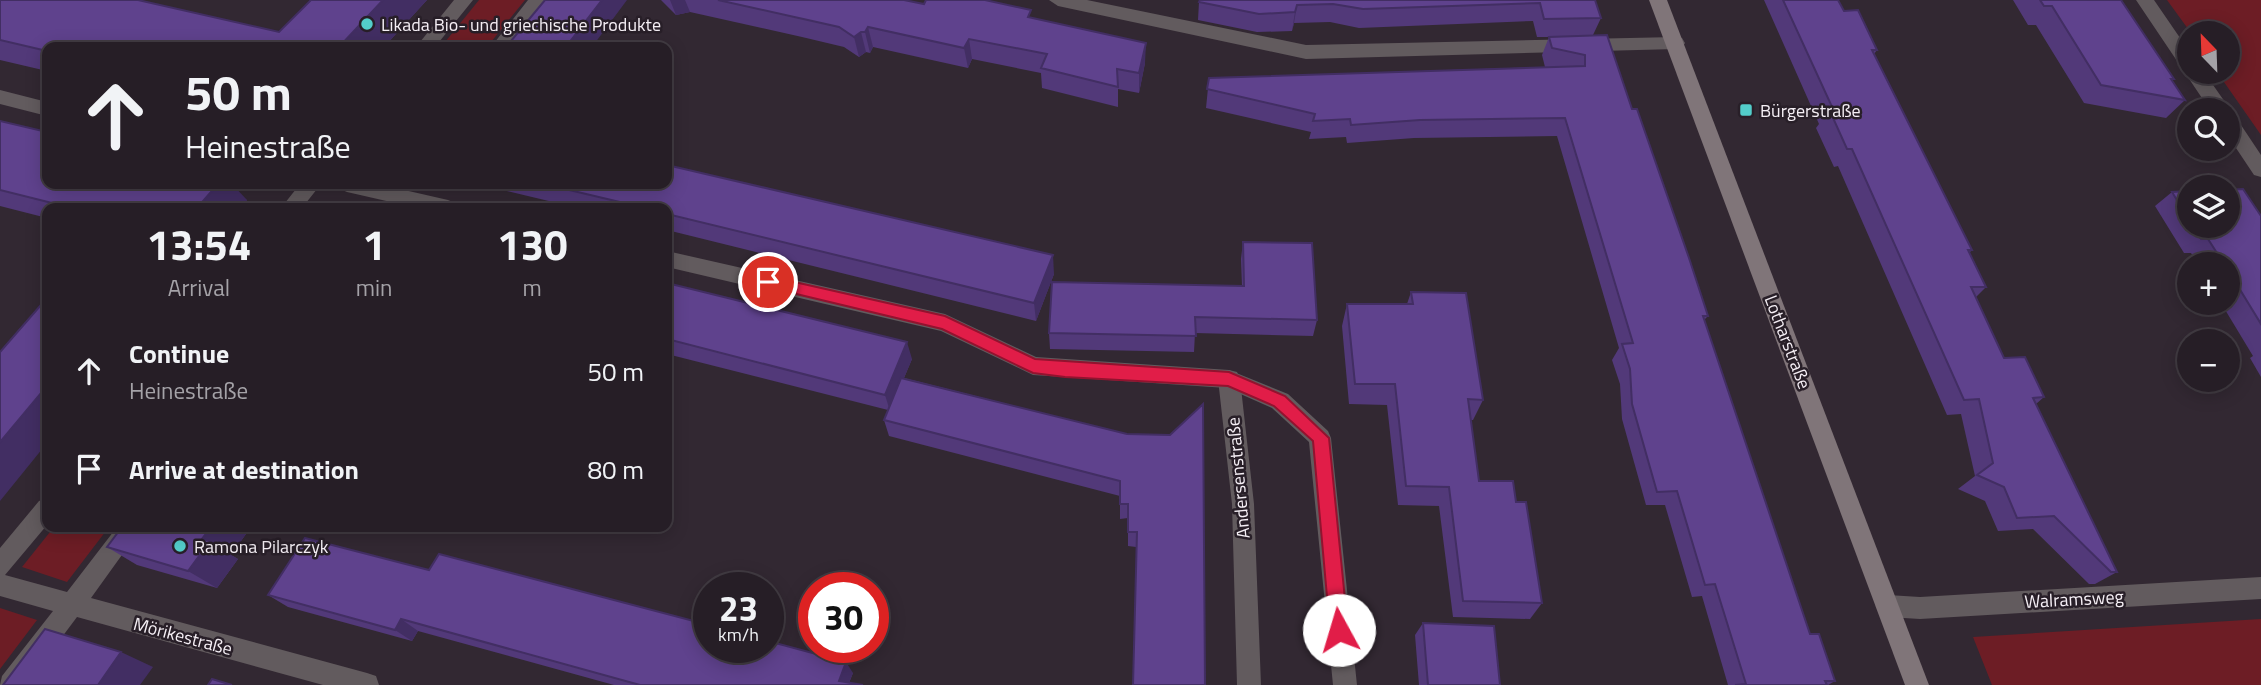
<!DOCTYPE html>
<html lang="en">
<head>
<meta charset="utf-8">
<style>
	body { margin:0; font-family:"Titillium Web",sans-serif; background:#322b32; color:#f1f3f6; height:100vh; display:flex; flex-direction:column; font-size:26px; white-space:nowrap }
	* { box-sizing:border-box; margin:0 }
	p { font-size:23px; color:#a4a2a7 }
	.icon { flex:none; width:38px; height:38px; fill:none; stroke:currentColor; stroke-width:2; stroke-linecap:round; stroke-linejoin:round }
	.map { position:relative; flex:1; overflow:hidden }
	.sheet { position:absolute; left:42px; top:203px; width:630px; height:329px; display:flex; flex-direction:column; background:#261e26; border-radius:14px; box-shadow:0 4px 18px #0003,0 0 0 2px #423c43 }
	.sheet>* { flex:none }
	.top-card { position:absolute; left:42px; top:42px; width:630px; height:147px; border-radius:14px; box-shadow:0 4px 18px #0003,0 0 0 2px #423c43; background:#261e26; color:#f1f3f6; overflow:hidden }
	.needle { width:46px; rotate:337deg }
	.fabs { position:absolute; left:2177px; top:21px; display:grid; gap:14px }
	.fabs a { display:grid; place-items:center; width:63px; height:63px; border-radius:50%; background:#261e26; box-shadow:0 4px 18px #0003,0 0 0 2px #423c43; font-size:35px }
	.speed { position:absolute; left:693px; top:572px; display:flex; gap:14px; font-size:35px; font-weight:700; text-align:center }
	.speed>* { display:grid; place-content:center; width:91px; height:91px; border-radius:50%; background:#261e26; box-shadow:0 4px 18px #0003,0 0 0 2px #423c43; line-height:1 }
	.speed small { font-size:18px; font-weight:400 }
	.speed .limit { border:10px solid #d22; background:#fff; color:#111 }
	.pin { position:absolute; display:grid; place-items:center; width:60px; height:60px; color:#fff; margin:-30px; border:4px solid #fff; border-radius:50%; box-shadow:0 2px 7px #0007 }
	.me { position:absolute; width:77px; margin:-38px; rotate:354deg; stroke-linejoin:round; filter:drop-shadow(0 0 5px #0008) }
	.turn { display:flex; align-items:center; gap:24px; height:147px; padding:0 28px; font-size:32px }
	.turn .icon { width:91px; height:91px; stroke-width:2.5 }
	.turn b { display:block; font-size:49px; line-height:60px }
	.eta { display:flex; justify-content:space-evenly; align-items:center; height:119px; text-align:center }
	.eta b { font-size:42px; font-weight:700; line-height:49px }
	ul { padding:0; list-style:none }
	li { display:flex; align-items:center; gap:21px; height:98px; padding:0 28px }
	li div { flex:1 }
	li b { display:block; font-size:26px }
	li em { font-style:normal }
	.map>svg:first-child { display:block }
	.green { fill:#6d1d25 }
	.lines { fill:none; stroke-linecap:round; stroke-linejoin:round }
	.lane { fill:#625b5e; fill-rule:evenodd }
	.street { fill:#625b5e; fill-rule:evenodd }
	.secondary { fill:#807579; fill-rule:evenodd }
	.wall { fill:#523979 }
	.shaded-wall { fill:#422e63 }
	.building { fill:#5f428d; stroke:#422e63; stroke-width:2 }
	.route { fill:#e11d48; stroke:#92132f; stroke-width:2 }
	.poi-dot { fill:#53cdca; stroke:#281f28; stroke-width:2.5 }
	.labels { text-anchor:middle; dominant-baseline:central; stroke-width:5; stroke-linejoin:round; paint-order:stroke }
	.poi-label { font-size:18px; fill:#f5eff5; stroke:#281f28; text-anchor:start }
	.street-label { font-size:18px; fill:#f5eff5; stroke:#281f28 }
</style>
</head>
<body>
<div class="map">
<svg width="2261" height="685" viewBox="0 0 2261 685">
	<rect width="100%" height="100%" fill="#322832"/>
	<path class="green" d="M 479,0 L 525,0 L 487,47 L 441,47 Z
		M 2167,0 L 2261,0 L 2261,135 L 2217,72 L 2228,72 L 2228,33 L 2191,33 Z
		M 54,527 L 109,527 L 67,582 L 22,567 Z
		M 0,608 L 37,620 L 0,669 Z
		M 2261,619 L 2261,685 L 1992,685 L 1973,637 Z"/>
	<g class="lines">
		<path class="lane" d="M 1229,370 L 1237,372 L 1240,379 L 1254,504 L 1261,685 L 1237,685 L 1232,504 L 1218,379 L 1221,372 Z"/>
		<path class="street" d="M 454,0 L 473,0 L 435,47 L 416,47 Z
			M 528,0 L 547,0 L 510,47 L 491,47 Z
			M 1049,0 L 1087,0 L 1306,45 L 1676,37 L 1682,38 L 1685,43 L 1682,48 L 1676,49 L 1306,59 L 1058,6 Z
			M 2136,0 L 2154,0 L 2189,51 L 2189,72 L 2204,72 L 2227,105 L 2229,110 L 2228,113 L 2228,110 L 2210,110 Z
			M 0,90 L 47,102 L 47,116 L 0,104 Z
			M 2228,114 L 2235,116 L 2261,155 L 2261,177 L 2254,175 L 2228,136 Z
			M 300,184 L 321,184 L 302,208 L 281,208 Z
			M 337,184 L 378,184 L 448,200 L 455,203 L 458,208 L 417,208 L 347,192 L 340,189 Z
			M 667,251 L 945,314 L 1036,357 L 1229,370 L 1288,394 L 1328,431 L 1331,438 L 1357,685 L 1333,685 L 1309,442 L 1272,408 L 1227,388 L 1033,375 L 941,331 L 667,267 Z
			M 47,498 L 47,525 L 5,575 L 67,592 L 117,527 L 142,527 L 91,598 L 367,673 L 376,676 L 379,685 L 323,685 L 77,617 L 26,685 L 0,685 L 2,676 L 53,611 L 0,596 L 0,548 L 39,501 Z
			M 2261,577 L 2261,599 L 1920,619 L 1888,617 L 1880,614 L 1876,606 L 1880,598 L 1888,595 L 1920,597 Z"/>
		<path class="secondary" d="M 1649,0 L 1667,0 L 1929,685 L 1905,685 Z"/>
	</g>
	<path class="wall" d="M 0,0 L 279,32 L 311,0 L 427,0 L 384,47 L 47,47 L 47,71 L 0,60 Z
		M 661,0 L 904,0 L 924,4 L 1032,18 L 1145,63 L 1139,93 L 1118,89 L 1118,107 L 1042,88 L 1041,73 L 972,59 L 968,68 L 873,47 L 870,53 L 866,52 L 859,57 L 844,47 L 802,37 L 690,12 L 676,15 Z
		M 1595,0 L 1601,18 L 1593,35 L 1632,109 L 1708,316 L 1704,320 L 1810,634 L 1835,681 L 1828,685 L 1728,685 L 1702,596 L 1692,597 L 1665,505 L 1646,505 L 1622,419 L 1620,384 L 1612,360 L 1619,348 L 1557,136 L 1414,138 L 1347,143 L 1346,137 L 1309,139 L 1311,132 L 1206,108 L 1209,78 L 1545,67 L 1542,55 L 1549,37 L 1537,37 L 1533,21 L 1359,28 L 1330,22 L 1294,23 L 1292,31 L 1257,32 L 1198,20 L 1199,2 Z
		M 1764,0 L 1838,0 L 1844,11 L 1877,50 L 1874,54 L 1972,250 L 1969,253 L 1986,287 L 1976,297 L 2004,358 L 2044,397 L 2036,404 L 2117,572 L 2095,584 L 2089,584 L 2033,529 L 1998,531 L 1985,501 L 1958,489 L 1975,476 L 1961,414 L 1947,415 L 1838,166 L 1834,167 L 1816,128 L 1819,124 Z
		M 2013,0 L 2121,0 L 2174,79 L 2172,81 L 2185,100 L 2166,118 L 2084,103 L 2036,25 L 2028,25 Z
		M 0,121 L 247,200 L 240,208 L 47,208 L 47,218 L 0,206 Z
		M 478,184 L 667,184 L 1054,274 L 1036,321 L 667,230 L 667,208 L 578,208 Z
		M 2189,191 L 2189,226 L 2228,226 L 2261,216 L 2261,377 L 2250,358 L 2253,356 L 2221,303 L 2228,303 L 2228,264 L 2198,264 L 2191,253 L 2184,253 L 2155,206 L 2172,192 Z
		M 1243,242 L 1317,320 L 1313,336 L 1195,333 L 1194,352 L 1050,349 L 1049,333 L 1242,286 L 1241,259 Z
		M 667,283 L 912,359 L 904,378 L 1127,434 L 1170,435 L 1136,547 L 1128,546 L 1128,518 L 1120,519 L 1120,496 L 889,436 L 884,420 L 888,410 L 667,354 Z
		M 1411,292 L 1483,400 L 1473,420 L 1470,420 L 1479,481 L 1516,502 L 1542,603 L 1530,619 L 1453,617 L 1439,506 L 1398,505 L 1387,405 L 1349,404 L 1342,326 L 1347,304 L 1407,304 Z
		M 122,527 L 251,527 L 231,555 L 238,559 L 217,588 L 137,565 L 107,547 Z
		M 429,570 L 853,673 L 849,683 L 862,685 L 614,685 L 418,631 L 412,641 L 288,607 L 268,595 Z
		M 1423,623 L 1500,685 L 1419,685 L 1415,635 Z"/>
	<path class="shaded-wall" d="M 383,0 L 427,0 L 384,47 L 339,47 Z
		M 602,0 L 627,0 L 592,47 L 571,47 L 569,43 Z
		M 670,0 L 685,0 L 690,12 L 676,15 Z
		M 1297,5 L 1294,23 L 1292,31 L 1295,12 Z
		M 868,27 L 873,47 L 870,53 L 865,32 Z
		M 861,32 L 866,52 L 859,57 L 854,37 Z
		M 969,39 L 972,59 L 968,68 L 964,48 Z
		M 1146,43 L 1145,63 L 1139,93 L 1139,73 Z
		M 218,184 L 232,184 L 247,200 L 240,208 L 197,208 Z
		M 1053,255 L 1054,274 L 1036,321 L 1034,303 Z
		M 907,342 L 912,359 L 890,411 L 885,395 Z
		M 47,386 L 47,443 L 0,501 L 0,442 Z
		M 211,527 L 251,527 L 231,555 L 238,559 L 217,588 L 188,571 L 202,539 Z
		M 401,619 L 418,631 L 412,641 L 395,630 Z
		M 121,652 L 153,667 L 140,685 L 98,685 Z
		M 846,662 L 853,673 L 848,685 L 839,681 Z"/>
	<path class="building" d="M 0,0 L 138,0 L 279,32 L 311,0 L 383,0 L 339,47 L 47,47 L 47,51 L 0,40 Z
		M 545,0 L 602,0 L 569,43 L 580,46 L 579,47 L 506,47 Z
		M 718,0 L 904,0 L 924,4 L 926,0 L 985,0 L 1031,10 L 1028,17 L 1146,43 L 1139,73 L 1117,69 L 1118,87 L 1041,68 L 1047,54 L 969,39 L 964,48 L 868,27 L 865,32 L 861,32 L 854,37 L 839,27 Z
		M 1200,0 L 1595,0 L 1601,18 L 1544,19 L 1540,3 L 1363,9 L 1333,4 L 1297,5 L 1295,12 L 1259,14 L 1199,2 Z
		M 1783,0 L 1838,0 L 1844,11 L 1858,10 L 1877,50 L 1872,50 L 1972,250 L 1968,250 L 1986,287 L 1971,287 L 2004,358 L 2025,357 L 2044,397 L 2033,398 L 2117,572 L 2111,572 L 2054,516 L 2017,518 L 2004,487 L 1977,475 L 1993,463 L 1979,399 L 1964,400 L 1852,149 L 1847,149 L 1829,109 L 1833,109 Z
		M 2040,0 L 2121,0 L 2174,79 L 2171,79 L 2185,100 L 2101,85 L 2052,6 L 2044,6 Z
		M 1607,35 L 1632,109 L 1637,109 L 1689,258 L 1708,316 L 1703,316 L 1810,634 L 1819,634 L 1835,681 L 1825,681 L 1827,685 L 1735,685 L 1746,684 L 1715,584 L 1705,585 L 1677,491 L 1657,492 L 1632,404 L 1630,369 L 1622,344 L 1633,343 L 1565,118 L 1420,120 L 1351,125 L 1350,119 L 1313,121 L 1315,114 L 1207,89 L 1209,78 L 1585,66 L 1585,55 L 1552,48 L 1549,37 Z
		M 0,121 L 47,132 L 47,184 L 218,184 L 197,208 L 72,208 L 0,190 Z
		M 667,165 L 1053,255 L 1034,303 L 667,214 L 667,208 L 645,208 L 544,184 L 667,184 Z
		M 2243,189 L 2261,216 L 2261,324 L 2228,270 L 2228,264 L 2224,264 L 2208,239 L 2201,239 L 2193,226 L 2228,226 L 2228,190 Z
		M 2189,191 L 2189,220 L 2172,192 Z
		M 1243,242 L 1312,243 L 1317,320 L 1195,317 L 1196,336 L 1049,333 L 1052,282 L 1244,286 Z
		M 667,283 L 907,342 L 885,395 L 667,339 Z
		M 1411,292 L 1466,293 L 1483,400 L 1468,399 L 1479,481 L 1513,481 L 1516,502 L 1526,502 L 1542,603 L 1463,601 L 1449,487 L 1406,486 L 1395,384 L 1355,384 L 1347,304 L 1413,304 Z
		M 47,298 L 47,386 L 0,442 L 0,352 Z
		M 901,378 L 1127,434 L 1170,435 L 1203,404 L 1205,685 L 1133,685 L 1137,532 L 1128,532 L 1128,504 L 1120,504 L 1120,481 L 884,420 Z
		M 122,527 L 211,527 L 202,539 L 210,541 L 188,571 L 107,547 Z
		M 305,538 L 429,570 L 439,554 L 709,625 L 709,648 L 768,648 L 768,641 L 846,662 L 839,681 L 863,685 L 640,685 L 401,619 L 395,630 L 268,595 Z
		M 1423,623 L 1494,626 L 1500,685 L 1428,685 Z
		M 45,629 L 121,652 L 98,685 L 3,685 Z
		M 212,679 L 232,685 L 208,685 Z"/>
	<path class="route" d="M 768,276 L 945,316 L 1035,359 L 1229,372 L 1285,396 L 1329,438 L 1348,630 L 1346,636 L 1339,639 L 1333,636 L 1330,630 L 1313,441 L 1274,406 L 1228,386 L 1065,377 L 1033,373 L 942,329 L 763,286 L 760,282 Z"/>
	<g class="poi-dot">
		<circle cx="367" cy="24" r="7"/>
		<rect x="1739" y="103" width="14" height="14" rx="3.5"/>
		<circle cx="180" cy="546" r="7"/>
	</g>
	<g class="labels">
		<g class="poi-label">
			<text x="381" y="24">Likada Bio- und griechische Produkte</text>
			<text x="1760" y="110">Bürgerstraße</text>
			<text x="194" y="546">Ramona Pilarczyk</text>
		</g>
		<g class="street-label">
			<text transform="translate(1788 342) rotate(69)">Lotharstraße</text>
			<text transform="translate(1238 478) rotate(-95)">Andersenstraße</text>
			<text transform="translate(2074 599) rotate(-3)">Walramsweg</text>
			<text transform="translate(183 636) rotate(15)">Mörikestraße</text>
		</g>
	</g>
</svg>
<div class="fabs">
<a><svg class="needle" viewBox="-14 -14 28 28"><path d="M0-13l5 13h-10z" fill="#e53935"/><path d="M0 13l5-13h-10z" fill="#a4a2a7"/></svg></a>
<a><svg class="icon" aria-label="search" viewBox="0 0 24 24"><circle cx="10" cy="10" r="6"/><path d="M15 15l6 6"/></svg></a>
<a><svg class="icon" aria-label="layers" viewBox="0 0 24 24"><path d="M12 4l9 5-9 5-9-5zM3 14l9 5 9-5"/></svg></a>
<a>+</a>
<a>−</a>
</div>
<div class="speed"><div>23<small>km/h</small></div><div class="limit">30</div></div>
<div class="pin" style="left:768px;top:282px;background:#d93025"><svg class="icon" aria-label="arrive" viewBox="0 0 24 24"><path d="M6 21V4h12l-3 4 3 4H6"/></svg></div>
<svg class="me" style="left:1339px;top:630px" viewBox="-20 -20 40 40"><circle r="19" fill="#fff"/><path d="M0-13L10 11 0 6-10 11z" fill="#e11d48"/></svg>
<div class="top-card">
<div class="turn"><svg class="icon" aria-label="ahead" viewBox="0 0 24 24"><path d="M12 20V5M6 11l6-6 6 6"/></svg><div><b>50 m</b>Heinestraße</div></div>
</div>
<section class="sheet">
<div class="eta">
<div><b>13:54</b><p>Arrival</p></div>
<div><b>1</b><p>min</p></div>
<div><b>130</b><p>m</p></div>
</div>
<ul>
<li><svg class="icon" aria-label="ahead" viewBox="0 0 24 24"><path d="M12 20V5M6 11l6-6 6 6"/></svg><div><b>Continue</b><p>Heinestraße</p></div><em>50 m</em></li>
<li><svg class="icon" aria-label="arrive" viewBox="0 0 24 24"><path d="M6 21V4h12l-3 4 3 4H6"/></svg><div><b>Arrive at destination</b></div><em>80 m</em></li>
</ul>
</section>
</div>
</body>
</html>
